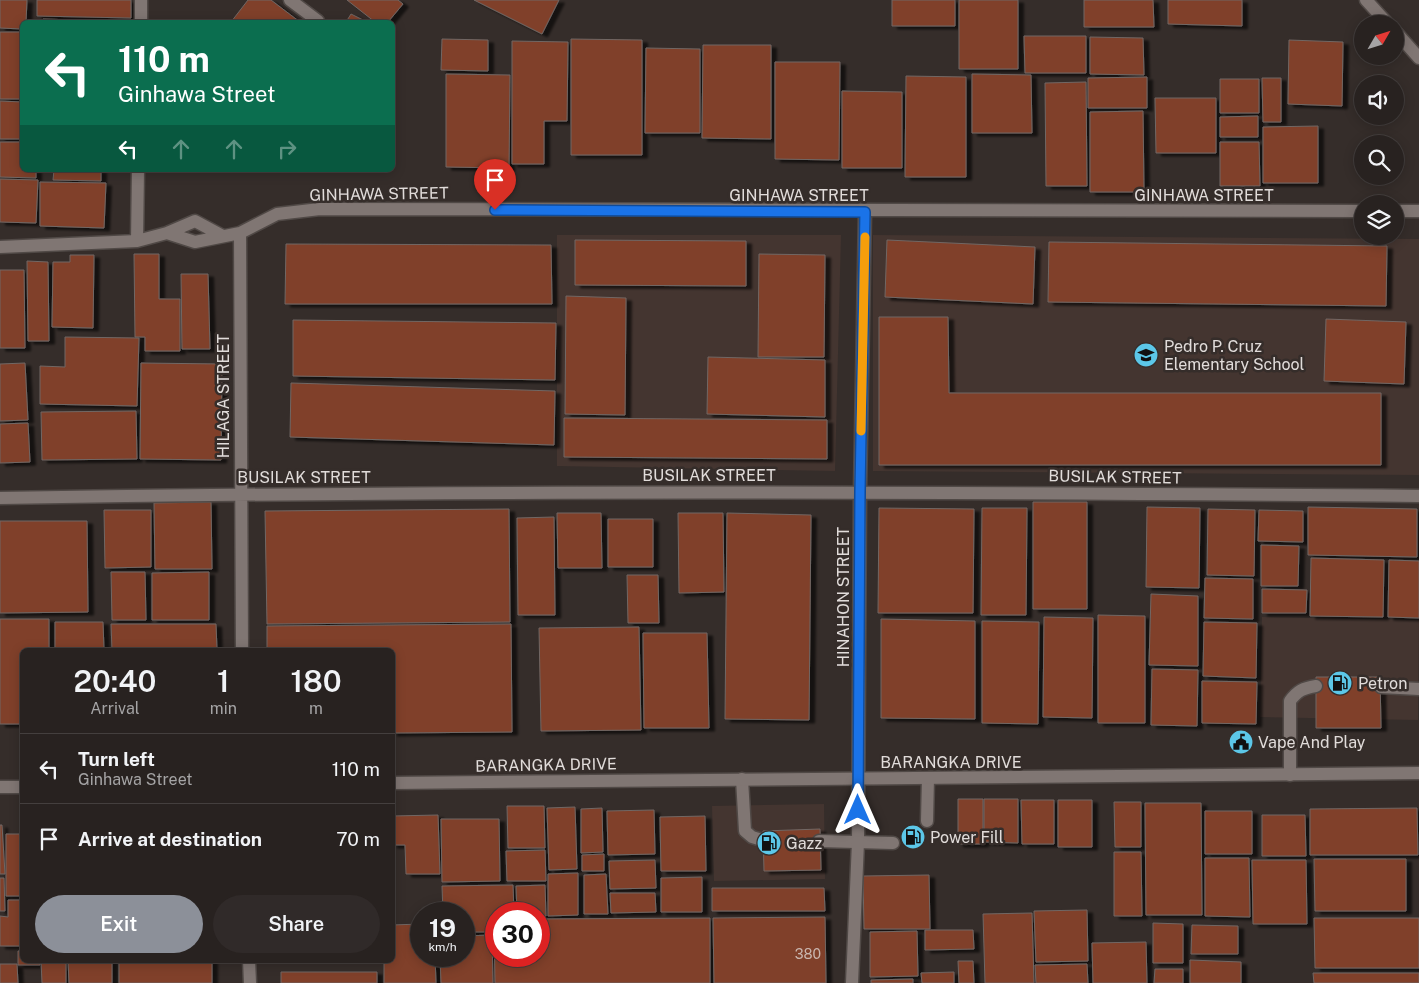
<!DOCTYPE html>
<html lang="en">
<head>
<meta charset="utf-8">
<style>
	body { margin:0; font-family:"Public Sans",sans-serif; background:#302a29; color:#f1f3f6; height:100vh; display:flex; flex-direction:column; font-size:19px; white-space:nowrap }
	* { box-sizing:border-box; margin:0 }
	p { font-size:16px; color:#a5a4a5 }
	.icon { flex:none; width:28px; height:28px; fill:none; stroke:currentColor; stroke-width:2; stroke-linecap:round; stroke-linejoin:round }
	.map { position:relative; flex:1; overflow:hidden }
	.details { position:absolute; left:20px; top:648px; width:375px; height:315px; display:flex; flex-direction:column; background:#282220; border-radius:8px; box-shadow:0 2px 12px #0003,0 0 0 1px #443f3e }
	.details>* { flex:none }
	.banner { position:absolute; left:20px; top:20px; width:375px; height:152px; border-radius:8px; box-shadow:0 2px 12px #0003,0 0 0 1px #443f3e; background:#0b6e4f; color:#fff; overflow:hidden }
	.needle { width:32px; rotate:51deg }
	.controls { position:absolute; left:1354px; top:15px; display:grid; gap:10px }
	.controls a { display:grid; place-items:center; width:50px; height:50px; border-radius:50%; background:#282220; box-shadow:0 2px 12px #0003,0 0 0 1px #443f3e; font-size:25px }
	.speed { position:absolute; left:410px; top:902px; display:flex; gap:10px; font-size:25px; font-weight:700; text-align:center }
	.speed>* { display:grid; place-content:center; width:65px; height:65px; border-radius:50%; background:#282220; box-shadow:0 2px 12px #0003,0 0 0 1px #443f3e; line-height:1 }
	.speed small { font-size:12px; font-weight:400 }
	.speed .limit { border:8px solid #d22; background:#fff; color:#111 }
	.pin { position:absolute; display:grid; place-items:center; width:42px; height:42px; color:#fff; margin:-51px -21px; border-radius:50% 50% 50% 0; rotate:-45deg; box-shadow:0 0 5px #0007 }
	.pin .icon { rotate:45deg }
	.me { position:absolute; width:55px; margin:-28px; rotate:0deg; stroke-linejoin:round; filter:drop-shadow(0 0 4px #0008) }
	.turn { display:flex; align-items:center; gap:18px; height:105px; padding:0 15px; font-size:22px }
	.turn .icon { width:65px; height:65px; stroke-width:2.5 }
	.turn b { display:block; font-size:35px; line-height:42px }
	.lanes { display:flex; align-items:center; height:48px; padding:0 15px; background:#0003; justify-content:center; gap:25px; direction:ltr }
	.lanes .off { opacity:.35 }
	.eta { display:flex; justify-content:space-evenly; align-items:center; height:85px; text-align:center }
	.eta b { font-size:30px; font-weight:600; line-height:35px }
	.primary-button { display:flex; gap:10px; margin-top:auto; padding:10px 15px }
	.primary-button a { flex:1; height:58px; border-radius:30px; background:#8c9099; color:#fff; font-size:20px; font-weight:600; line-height:58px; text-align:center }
	.primary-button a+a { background:#302a29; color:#f1f3f6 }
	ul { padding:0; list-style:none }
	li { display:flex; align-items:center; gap:15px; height:70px; padding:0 15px; border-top:1px solid #443f3e }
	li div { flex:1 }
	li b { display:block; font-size:19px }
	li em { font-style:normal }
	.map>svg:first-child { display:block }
	.built { fill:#443530 }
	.building { fill:#804029; stroke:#716764; filter:url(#shadow) }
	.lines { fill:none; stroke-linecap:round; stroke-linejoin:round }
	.lane-casing { stroke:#504946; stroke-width:15 }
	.street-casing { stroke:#504946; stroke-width:15 }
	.secondary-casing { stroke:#504946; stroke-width:15 }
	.lane { stroke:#807673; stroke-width:12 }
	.street { stroke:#807673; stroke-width:12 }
	.secondary { stroke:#807673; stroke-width:12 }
	.route-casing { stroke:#114b97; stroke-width:12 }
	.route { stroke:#1a73e8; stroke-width:9 }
	.slow { stroke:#f59e0b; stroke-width:9 }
	.labels { text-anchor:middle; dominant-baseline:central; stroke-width:5; stroke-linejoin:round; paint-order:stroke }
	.number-label { font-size:14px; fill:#c9b5ae }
	.street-label { font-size:16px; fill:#e1dcda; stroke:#352d2a }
	.poi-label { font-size:16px; fill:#e1dcda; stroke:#352d2a; text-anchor:start }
</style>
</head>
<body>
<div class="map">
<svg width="1419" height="983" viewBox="0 0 1419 983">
	<defs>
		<filter id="shadow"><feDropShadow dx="5.5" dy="3" stdDeviation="1" flood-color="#0009"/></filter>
	</defs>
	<rect width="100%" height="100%" fill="#352d2a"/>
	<path class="built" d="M 557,235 L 841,235 L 835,471 L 557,466 Z
		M 873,235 L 1419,239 L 1419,475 L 873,471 Z
		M 1262,617 L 1419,620 L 1418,720 L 1260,717 Z
		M 824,804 L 825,879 L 714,881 L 712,806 Z"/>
	<path class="building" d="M 0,0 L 27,0 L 26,22 L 22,22 L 22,29 L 0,28 Z
		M 37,0 L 131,0 L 131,18 L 37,16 Z
		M 248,0 L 271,0 L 300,22 L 231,22 Z
		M 347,0 L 398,0 L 403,4 L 388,22 L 375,22 Z
		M 474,0 L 559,0 L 542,34 Z
		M 892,0 L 955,0 L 955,26 L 892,26 Z
		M 959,0 L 1018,0 L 1018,69 L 959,69 Z
		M 1084,0 L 1153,0 L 1154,27 L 1084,27 Z
		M 1168,0 L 1242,0 L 1242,26 L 1168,24 Z
		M 351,14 L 367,22 L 346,22 Z
		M 43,19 L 107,21 L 107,22 L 43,22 Z
		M 0,32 L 22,32 L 22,99 L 0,99 Z
		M 1024,36 L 1086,36 L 1086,73 L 1025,73 Z
		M 1090,37 L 1143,38 L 1144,75 L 1090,74 Z
		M 442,39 L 488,40 L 488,71 L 441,70 Z
		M 571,39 L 642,40 L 642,155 L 571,155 Z
		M 1289,40 L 1343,42 L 1342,106 L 1288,104 Z
		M 512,41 L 568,42 L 567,121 L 544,121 L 544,164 L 512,164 Z
		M 703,45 L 771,45 L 771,139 L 702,138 Z
		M 646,48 L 700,49 L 700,133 L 645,133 Z
		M 775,62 L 840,62 L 839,160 L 775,159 Z
		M 446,74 L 510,75 L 509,168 L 446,167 Z
		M 972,74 L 1031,75 L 1032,133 L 972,133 Z
		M 906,76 L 966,77 L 966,177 L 905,177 Z
		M 1147,77 L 1147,108 L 1088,108 L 1088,78 Z
		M 1262,78 L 1281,78 L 1281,122 L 1263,122 Z
		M 1220,79 L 1259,79 L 1259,113 L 1220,113 Z
		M 1086,82 L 1087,186 L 1046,186 L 1045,83 Z
		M 842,91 L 902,92 L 902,168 L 842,168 Z
		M 1155,98 L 1216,98 L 1216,153 L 1156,153 Z
		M 0,101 L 22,102 L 22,139 L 0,139 Z
		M 1143,111 L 1144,192 L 1090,192 L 1090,112 Z
		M 1258,116 L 1258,137 L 1220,137 L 1220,117 Z
		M 1318,126 L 1318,183 L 1263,183 L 1263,127 Z
		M 0,142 L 22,142 L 22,170 L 36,170 L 36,178 L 0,177 Z
		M 1220,142 L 1259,142 L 1260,186 L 1220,186 Z
		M 54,170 L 101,170 L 101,181 L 53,180 Z
		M 0,179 L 38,180 L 36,223 L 0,222 Z
		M 40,182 L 106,183 L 104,228 L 40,226 Z
		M 575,240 L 746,241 L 746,286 L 575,285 Z
		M 887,240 L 1035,247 L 1033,304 L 885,297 Z
		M 1049,242 L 1387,246 L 1386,306 L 1048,302 Z
		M 286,244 L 551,245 L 552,304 L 285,304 Z
		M 134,254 L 159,254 L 159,299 L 180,299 L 180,351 L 145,351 L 145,337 L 135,337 Z
		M 759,254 L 825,255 L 824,357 L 758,357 Z
		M 70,255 L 94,255 L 93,328 L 52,327 L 53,262 L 70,262 Z
		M 27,261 L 48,262 L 49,341 L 28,341 Z
		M 0,270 L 24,270 L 25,348 L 0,348 Z
		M 181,274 L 208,274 L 210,349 L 182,349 Z
		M 566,296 L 626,298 L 625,415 L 565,414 Z
		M 879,317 L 948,317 L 949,393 L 1381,393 L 1381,465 L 879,465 Z
		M 1326,319 L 1406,322 L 1404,384 L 1324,381 Z
		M 293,320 L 556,323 L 555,380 L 293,376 Z
		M 65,337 L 139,338 L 137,406 L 40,404 L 40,366 L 65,367 Z
		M 708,357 L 825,360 L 825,417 L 707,414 Z
		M 25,363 L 28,420 L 0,421 L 0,364 Z
		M 141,363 L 222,364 L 221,460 L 140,459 Z
		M 291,383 L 555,391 L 554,445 L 290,437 Z
		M 136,411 L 137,459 L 42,460 L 41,412 Z
		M 564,418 L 827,420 L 827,459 L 564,457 Z
		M 28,423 L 30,462 L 0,463 L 0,424 Z
		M 211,502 L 212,569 L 155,569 L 154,503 Z
		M 1033,502 L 1087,502 L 1087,609 L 1033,609 Z
		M 1147,507 L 1200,508 L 1199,588 L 1146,587 Z
		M 1308,507 L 1417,509 L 1417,557 L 1308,555 Z
		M 879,508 L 974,509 L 973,613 L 878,613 Z
		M 982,508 L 1027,508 L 1026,615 L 981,615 Z
		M 509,509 L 510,622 L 267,624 L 265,511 Z
		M 1208,509 L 1255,510 L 1254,576 L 1207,575 Z
		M 104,510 L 151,510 L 151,567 L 105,568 Z
		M 1259,510 L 1303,511 L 1303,542 L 1258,541 Z
		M 557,513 L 601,513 L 602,568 L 558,568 Z
		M 678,513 L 723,513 L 724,592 L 679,593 Z
		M 727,513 L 811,515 L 809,720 L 725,719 Z
		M 554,517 L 555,615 L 518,615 L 517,518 Z
		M 608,519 L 653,519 L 653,567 L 608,567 Z
		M 0,521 L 87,521 L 88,612 L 0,613 Z
		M 1261,545 L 1299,546 L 1298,586 L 1261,586 Z
		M 1311,558 L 1384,560 L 1383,617 L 1310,616 Z
		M 1389,560 L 1419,561 L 1419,618 L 1388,617 Z
		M 111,572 L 145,572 L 146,620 L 112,620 Z
		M 209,572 L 209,620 L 152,620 L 152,573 Z
		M 627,575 L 658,575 L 659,623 L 628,623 Z
		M 1205,578 L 1253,579 L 1253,619 L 1204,618 Z
		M 1262,589 L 1307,590 L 1306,613 L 1262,613 Z
		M 1151,594 L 1198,596 L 1198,666 L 1149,665 Z
		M 1098,615 L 1145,616 L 1145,723 L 1098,723 Z
		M 1044,617 L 1093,618 L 1092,718 L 1043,717 Z
		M 0,619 L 49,619 L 49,650 L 22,650 L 22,724 L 0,724 Z
		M 881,619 L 975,621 L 975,719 L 881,718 Z
		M 982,621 L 1039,622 L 1038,724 L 982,723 Z
		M 55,622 L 103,622 L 104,650 L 55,650 Z
		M 1204,622 L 1257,623 L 1256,678 L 1203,676 Z
		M 111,624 L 216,624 L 217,650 L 112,650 Z
		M 511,624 L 512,732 L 392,733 L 392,650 L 267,650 L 267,626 Z
		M 639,627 L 641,730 L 541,731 L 539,628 Z
		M 643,633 L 707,633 L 709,728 L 644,728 Z
		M 1152,669 L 1198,670 L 1197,726 L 1151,725 Z
		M 1316,677 L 1380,677 L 1381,728 L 1316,728 Z
		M 1202,681 L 1257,682 L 1256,724 L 1202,723 Z
		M 958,799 L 983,799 L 983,844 L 958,844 Z
		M 984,799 L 1018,799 L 1018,843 L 984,842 Z
		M 1021,800 L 1054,800 L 1054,844 L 1022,844 Z
		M 1058,800 L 1092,800 L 1092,847 L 1058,847 Z
		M 1114,802 L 1141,802 L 1141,847 L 1115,847 Z
		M 1145,803 L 1201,803 L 1202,915 L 1146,915 Z
		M 507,806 L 544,806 L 545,848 L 508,848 Z
		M 575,807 L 577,869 L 549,870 L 547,808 Z
		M 602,808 L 603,852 L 581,853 L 581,809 Z
		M 1417,808 L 1418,855 L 1310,855 L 1310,809 Z
		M 654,810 L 655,854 L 608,855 L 607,811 Z
		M 1205,811 L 1252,811 L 1252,854 L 1205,854 Z
		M 438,815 L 440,874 L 406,874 L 405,845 L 392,845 L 392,816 Z
		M 1262,815 L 1305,815 L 1306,856 L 1262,856 Z
		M 705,816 L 706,871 L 661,871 L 660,817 Z
		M 441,819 L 499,819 L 500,881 L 442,882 Z
		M 0,825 L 2,825 L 5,874 L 0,874 Z
		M 820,829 L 821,870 L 764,871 L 763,831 Z
		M 6,834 L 22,834 L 22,896 L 6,896 Z
		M 545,850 L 546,881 L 507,881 L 506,851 Z
		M 1114,852 L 1141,852 L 1142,916 L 1114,916 Z
		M 604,854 L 604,871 L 582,871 L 582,855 Z
		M 1205,858 L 1249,858 L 1250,917 L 1205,916 Z
		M 1314,859 L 1406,859 L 1406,911 L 1315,911 Z
		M 655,860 L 656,888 L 610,889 L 609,861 Z
		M 1252,860 L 1306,860 L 1307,924 L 1253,924 Z
		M 578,873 L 578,915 L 548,916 L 548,874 Z
		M 606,874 L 608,914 L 584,914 L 584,875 Z
		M 929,875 L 930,929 L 864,929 L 863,876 Z
		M 702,877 L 702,912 L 661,912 L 661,878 Z
		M 0,878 L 4,878 L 5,911 L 0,911 Z
		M 513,885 L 514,914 L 496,914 L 496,916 L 492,917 L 492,932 L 464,932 L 464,914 L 443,914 L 442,886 Z
		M 545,885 L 546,916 L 517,914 L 516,886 Z
		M 712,888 L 824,888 L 825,911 L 712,911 Z
		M 610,893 L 655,893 L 656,912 L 611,913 Z
		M 8,900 L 22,900 L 22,946 L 0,946 L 0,916 L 8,917 Z
		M 1087,910 L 1088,961 L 1036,962 L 1034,911 Z
		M 1032,913 L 1034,983 L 985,983 L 983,914 Z
		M 825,917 L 826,983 L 714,983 L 713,918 Z
		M 710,918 L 710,983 L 495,983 L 494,919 L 496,919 L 496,956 L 539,956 L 539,919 Z
		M 1314,918 L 1419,918 L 1419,968 L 1315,968 Z
		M 1153,923 L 1183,924 L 1183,963 L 1153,963 Z
		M 421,924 L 421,956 L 435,956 L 436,983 L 384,983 L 384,960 L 392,960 L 392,925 Z
		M 1192,925 L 1238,926 L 1238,954 L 1191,954 Z
		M 925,930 L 973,930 L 974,949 L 925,950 Z
		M 917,931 L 918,976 L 870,977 L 870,932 Z
		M 492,935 L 493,983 L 441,983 L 440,956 L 464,956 L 464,936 Z
		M 1146,942 L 1147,983 L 1093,983 L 1092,943 Z
		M 18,951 L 22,951 L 22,960 L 40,960 L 40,965 L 18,965 Z
		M 41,960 L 66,960 L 66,983 L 42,983 Z
		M 68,960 L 112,960 L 112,983 L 69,983 Z
		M 119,960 L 212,960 L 212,983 L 119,983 Z
		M 1190,960 L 1241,962 L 1241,983 L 1190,983 Z
		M 958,961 L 973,961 L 974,983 L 959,983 Z
		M 0,964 L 17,964 L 18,983 L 0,983 Z
		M 1087,964 L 1088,983 L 1036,983 L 1035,965 Z
		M 1155,969 L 1183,969 L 1183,983 L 1154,983 Z
		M 281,972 L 377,972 L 377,983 L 281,983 Z
		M 954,972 L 954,983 L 922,983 L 921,973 Z
		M 1313,973 L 1419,973 L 1419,983 L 1314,983 Z
		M 913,979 L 913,983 L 871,983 L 871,980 Z"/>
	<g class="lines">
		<defs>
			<path id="lane" d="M 1381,687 L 1419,689
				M 1290,775 L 1290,701 C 1297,691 1303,688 1316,686
				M 742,779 L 745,831 L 752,837 L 762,840
				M 927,821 L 928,778
				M 819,841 L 893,843"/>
			<path id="street" d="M 290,0 L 318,21
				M 1366,0 L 1388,24
				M 141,22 L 141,0
				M 1395,31 L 1419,58
				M 1395,211 L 1419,211
				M 167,233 L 195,242 L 240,233 L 277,214 L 320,209 L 1362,211
				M 240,233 L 242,650
				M 137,241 L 138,170
				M 0,247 L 137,241 L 167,233 L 195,221 L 221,235
				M 0,498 C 473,490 946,492 1419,496
				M 249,960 L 250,983
				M 852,983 L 858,842 L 860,491 L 865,212"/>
			<path id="secondary" d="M 392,783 L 1419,773
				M 0,787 L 22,787"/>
		</defs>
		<use href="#lane" class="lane-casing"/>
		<use href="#street" class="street-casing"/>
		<use href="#secondary" class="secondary-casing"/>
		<use href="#lane" class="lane"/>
		<use href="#street" class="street"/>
		<use href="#secondary" class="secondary"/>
	</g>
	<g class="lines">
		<defs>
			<path id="route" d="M 495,210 L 865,212 L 860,491 L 858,810"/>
		</defs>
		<use href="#route" class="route-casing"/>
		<use href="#route" class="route"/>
		<path class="slow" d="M 861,431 L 865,237"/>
	</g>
	<defs>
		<symbol id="school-disc" viewBox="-11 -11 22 22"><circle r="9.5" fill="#5cc7e8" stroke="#352d2a"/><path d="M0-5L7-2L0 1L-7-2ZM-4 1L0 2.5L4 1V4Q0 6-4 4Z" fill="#111"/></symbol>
		<symbol id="fuel-disc" viewBox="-11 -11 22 22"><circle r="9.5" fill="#5cc7e8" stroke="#352d2a"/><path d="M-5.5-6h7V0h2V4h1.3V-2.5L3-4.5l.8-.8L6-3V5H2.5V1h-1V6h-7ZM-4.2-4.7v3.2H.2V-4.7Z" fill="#111"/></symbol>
		<symbol id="civic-disc" viewBox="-11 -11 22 22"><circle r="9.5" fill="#5cc7e8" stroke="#352d2a"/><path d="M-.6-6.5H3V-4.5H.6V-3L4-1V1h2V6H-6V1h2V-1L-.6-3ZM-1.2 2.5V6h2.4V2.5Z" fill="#111"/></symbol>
	</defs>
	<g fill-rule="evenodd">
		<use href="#school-disc" x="1132" y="341" width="28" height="28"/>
		<use href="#fuel-disc" x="1326" y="669" width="28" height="28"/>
		<use href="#civic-disc" x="1227" y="728" width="28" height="28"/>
		<use href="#fuel-disc" x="899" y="823" width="28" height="28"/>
		<use href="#fuel-disc" x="755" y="829" width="28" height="28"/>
	</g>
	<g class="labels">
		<g class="number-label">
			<text x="808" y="954">380</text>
		</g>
		<g class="street-label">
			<text transform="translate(379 194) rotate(-1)">GINHAWA STREET</text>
			<text x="799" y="195">GINHAWA STREET</text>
			<text x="1204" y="195">GINHAWA STREET</text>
			<text transform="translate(223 396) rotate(-90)">HILAGA STREET</text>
			<text x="709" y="475">BUSILAK STREET</text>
			<text x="304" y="477">BUSILAK STREET</text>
			<text transform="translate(1115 477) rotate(1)">BUSILAK STREET</text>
			<text transform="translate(843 597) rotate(-90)">HINAHON STREET</text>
			<text x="951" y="762">BARANGKA DRIVE</text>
			<text transform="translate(546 765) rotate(-1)">BARANGKA DRIVE</text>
		</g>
		<g class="poi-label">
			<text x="1164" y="346">Pedro P. Cruz<tspan x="1164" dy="18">Elementary School</tspan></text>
			<text x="1358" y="683">Petron</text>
			<text x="1258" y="742">Vape And Play</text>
			<text x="930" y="837">Power Fill</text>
			<text x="786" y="843">Gazz</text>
		</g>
	</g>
</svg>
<div class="controls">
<a><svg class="needle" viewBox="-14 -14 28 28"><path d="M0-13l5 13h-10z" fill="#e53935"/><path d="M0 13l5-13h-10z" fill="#a5a4a5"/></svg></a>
<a><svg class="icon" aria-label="sound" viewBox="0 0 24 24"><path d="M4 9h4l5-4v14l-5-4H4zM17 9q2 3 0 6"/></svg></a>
<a><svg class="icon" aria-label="search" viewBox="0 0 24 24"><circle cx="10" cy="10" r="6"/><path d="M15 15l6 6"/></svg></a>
<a><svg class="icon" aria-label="layers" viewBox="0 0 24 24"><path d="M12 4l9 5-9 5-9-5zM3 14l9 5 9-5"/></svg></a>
</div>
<div class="speed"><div>19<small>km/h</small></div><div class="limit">30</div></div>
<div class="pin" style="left:495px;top:210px;background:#d93025"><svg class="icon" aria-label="arrive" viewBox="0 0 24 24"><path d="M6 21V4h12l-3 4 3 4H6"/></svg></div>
<svg class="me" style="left:858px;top:810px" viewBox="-20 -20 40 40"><path d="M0-17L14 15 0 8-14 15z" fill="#1a73e8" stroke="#fff" stroke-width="4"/></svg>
<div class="banner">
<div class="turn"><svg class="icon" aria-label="left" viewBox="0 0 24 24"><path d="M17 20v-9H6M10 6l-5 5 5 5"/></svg><div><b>110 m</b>Ginhawa Street</div></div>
<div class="lanes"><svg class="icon" aria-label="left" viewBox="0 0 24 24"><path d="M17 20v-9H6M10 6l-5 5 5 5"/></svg><svg class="icon off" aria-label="ahead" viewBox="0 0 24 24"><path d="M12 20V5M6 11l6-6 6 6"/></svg><svg class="icon off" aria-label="ahead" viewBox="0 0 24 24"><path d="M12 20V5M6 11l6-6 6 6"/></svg><svg class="icon off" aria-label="right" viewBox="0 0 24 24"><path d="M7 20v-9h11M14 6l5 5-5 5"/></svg></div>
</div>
<section class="details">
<div class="eta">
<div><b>20:40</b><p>Arrival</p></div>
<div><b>1</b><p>min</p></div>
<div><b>180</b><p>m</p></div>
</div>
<ul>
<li><svg class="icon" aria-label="left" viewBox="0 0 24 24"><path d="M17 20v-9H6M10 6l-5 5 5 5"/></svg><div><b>Turn left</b><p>Ginhawa Street</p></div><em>110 m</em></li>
<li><svg class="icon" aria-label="arrive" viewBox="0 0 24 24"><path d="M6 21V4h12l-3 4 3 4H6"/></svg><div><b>Arrive at destination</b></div><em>70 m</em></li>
</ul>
<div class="primary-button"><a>Exit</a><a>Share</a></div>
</section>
</div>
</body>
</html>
